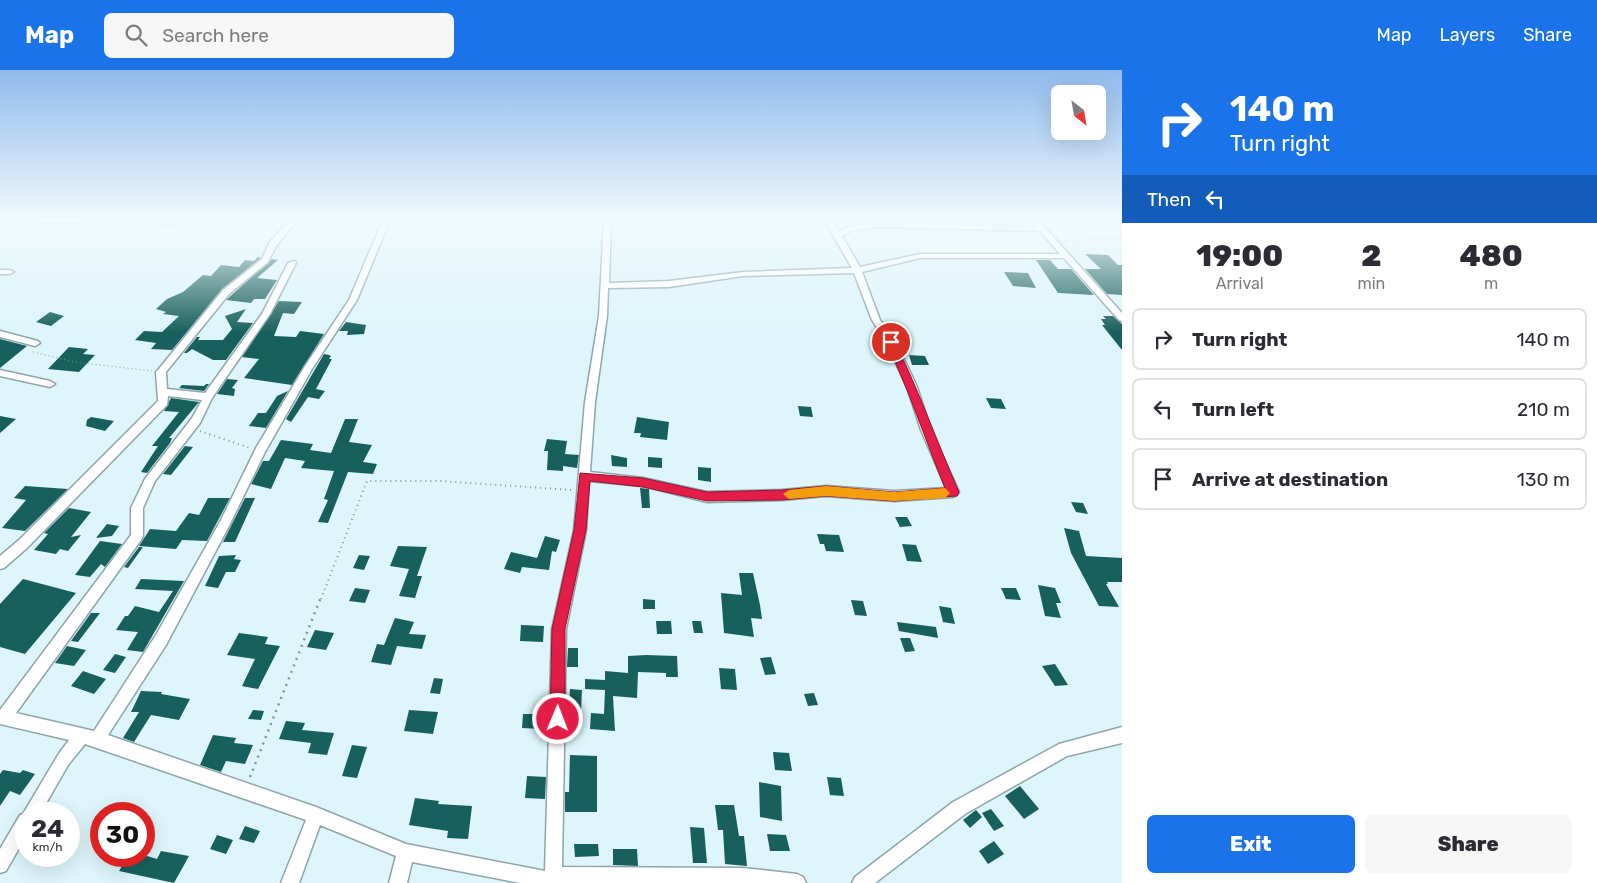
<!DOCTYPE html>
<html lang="en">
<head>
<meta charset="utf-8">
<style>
	body { margin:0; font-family:Rubik,sans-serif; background:#f7f7f7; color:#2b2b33; height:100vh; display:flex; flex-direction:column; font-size:19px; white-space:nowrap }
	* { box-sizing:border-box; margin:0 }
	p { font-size:16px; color:#7c7c81 }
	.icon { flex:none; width:28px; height:28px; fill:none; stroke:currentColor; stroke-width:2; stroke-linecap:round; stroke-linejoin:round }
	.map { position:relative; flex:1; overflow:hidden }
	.panel { display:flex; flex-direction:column; background:#fff; width:475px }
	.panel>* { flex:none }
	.guide { background:#1a73e8; color:#fff; overflow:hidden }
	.needle { width:32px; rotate:149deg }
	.buttons { position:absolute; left:1051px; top:15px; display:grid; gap:10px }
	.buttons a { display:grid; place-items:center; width:55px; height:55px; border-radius:8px; background:#fff; box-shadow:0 5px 20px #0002; font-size:25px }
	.speed { position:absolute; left:15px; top:732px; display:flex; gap:10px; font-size:25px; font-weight:700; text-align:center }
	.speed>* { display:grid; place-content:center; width:65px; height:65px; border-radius:50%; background:#fff; box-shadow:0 5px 20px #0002; line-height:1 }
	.speed small { font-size:12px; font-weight:400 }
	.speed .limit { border:8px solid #d22; background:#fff; color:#111 }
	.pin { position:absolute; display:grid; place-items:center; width:42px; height:42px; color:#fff; margin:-21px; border:2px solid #fff; border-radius:50%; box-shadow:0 1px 5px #0007 }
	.me { position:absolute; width:55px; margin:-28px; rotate:1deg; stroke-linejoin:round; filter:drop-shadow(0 0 4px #0008) }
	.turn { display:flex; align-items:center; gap:18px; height:105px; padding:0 25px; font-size:22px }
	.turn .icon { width:65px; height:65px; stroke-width:2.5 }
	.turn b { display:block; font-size:35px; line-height:42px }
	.then { display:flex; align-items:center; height:48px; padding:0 25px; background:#0003; gap:10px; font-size:19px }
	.eta { display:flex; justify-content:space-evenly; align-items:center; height:85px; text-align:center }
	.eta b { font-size:30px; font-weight:800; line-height:35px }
	.button { display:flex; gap:10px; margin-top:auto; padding:10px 25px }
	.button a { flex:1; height:58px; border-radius:8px; background:#1a73e8; color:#fff; font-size:20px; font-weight:800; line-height:58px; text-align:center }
	.button a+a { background:#f7f7f7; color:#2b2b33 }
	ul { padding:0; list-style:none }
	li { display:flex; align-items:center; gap:15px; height:62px; margin:0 10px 8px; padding:0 15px; border:2px solid #e1e1e2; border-radius:8px }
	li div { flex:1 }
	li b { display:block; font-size:19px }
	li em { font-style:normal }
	header { display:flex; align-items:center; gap:30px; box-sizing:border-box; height:70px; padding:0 25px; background:#1a73e8; color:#fff }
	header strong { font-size:24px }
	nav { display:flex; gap:28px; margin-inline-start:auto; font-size:18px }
	.search { width:350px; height:45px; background:#f7f7f7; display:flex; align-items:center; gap:12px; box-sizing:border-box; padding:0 18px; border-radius:8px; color:#7c7c81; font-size:19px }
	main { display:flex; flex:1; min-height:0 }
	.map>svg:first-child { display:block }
	.building { fill:#18605d }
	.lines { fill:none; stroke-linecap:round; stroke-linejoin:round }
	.minor-casing { stroke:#8fa5ab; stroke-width:3 }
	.path-far2 { stroke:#86979b; stroke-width:1; stroke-dasharray:1 3; stroke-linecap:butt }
	.path-far1 { stroke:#86979b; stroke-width:2; stroke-dasharray:1 4; stroke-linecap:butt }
	.path { stroke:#86979b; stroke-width:2.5; stroke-dasharray:2 5; stroke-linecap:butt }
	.minor { fill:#fff; fill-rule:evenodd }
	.route { fill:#e11d48; stroke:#92132f }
	.slow { fill:#f59e0b }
</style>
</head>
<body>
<header>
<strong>Map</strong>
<div class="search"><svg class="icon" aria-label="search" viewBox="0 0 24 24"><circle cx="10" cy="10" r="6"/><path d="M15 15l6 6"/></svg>Search here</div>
<nav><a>Map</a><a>Layers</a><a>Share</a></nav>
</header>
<main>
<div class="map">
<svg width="1122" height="813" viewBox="0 0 1122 813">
	<rect width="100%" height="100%" fill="#ddf5fb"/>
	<path class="building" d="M 1085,184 L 1108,185 L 1118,195 L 1122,195 L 1122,225 L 1107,224 L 1085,199 L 1101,199 Z
		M 258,187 L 261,188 L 222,219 L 172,280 L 151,279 L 156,273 L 135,270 L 144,261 L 162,262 L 179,246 L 163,244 L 166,242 L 156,239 L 167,229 L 183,222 L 203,205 L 211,206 L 221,195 L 239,197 L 245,190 L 254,191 Z
		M 272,189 L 278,190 L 257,208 L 277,210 L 265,229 L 254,229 L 251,233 L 226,230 Z
		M 1036,190 L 1050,190 L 1058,199 L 1071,199 L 1094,225 L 1058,223 Z
		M 1004,202 L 1028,203 L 1036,218 L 1013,216 Z
		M 279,231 L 302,232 L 294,244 L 283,243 L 274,266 L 296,267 L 300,261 L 324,264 L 292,315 L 244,308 L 259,289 L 242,287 Z
		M 246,239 L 237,252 L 253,253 L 226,290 L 213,290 L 192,279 L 187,283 L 184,283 L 197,267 L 200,267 L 198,270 L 223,270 L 232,259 L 225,246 Z
		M 50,242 L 64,246 L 51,256 L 36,252 Z
		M 1103,246 L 1113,246 L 1122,254 L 1122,280 L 1102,255 L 1105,255 L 1101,249 L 1106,249 Z
		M 346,252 L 366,255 L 364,264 L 347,265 L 348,261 L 339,261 Z
		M 0,269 L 27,276 L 0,298 Z
		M 69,277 L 88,279 L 83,284 L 95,285 L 79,302 L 48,299 Z
		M 324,284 L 329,285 L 331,286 L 329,289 L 332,289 L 316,319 L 325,321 L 319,329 L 308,327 L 291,352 L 286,349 Z
		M 909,285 L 925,286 L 929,295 L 912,295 Z
		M 227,309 L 238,310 L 232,318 L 235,319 L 234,326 L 217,324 Z
		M 206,314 L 209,314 L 204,321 L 179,318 L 182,315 L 204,316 Z
		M 288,321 L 266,358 L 249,356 L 258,343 L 266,343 L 277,326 Z
		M 171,328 L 199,332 L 169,368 L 172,368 L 170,373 L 147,403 L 141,402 L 158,376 L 152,376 L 179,342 L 164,341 Z
		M 986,328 L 1001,329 L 1006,339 L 991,338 Z
		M 798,336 L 811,337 L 813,347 L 800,346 Z
		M 0,346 L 16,349 L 0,363 Z
		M 91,347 L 114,351 L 105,361 L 86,356 L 87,350 Z
		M 637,347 L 669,352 L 667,370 L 640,367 L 641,363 L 634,363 Z
		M 345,349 L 358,349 L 349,372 L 372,375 L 363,392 L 377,394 L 373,404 L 348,402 L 328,453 L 318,452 L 328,430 L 324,429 L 334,401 L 301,398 L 305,391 L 285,388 L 271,419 L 251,414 L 263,391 L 269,391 L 281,370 L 313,374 L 310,380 L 331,383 Z
		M 547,369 L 567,371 L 565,384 L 579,385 L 577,398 L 563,396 L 563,401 L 547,400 L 548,381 L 544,381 Z
		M 185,376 L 193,377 L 171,405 L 163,404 Z
		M 611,385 L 627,388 L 627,397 L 612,396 Z
		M 648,387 L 662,388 L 662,398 L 648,397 Z
		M 698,397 L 711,398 L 711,412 L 698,410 Z
		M 25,416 L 68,419 L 25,461 L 2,458 L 26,430 L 14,428 Z
		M 640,418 L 649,419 L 650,438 L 642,438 Z
		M 208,428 L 230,428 L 207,471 L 182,470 L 176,479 L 139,476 L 150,459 L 176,461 L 189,443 L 199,445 Z
		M 245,428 L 255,428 L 235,472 L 223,472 Z
		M 1071,432 L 1083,433 L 1088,444 L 1076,442 Z
		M 69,438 L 91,442 L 71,467 L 81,465 L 68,481 L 60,479 L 56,484 L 34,480 L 48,464 L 44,463 Z
		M 895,447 L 907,447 L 912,456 L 900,457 Z
		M 107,454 L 119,456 L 112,466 L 96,468 Z
		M 1064,458 L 1079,461 L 1086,486 L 1122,488 L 1122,512 L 1107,512 L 1108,514 L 1106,514 L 1119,537 L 1099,536 L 1071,483 Z
		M 817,464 L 839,465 L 844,482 L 826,481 L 824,474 L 820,474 Z
		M 545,466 L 560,470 L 556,482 L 552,481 L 549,500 L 522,497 L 520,503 L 504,499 L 511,482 L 537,488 Z
		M 100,471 L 122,474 L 105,497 L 101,494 L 90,507 L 75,505 Z
		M 902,474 L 916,475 L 922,492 L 907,491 Z
		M 398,476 L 427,477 L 417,506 L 422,506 L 415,528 L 399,526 L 409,499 L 390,496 Z
		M 139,477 L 143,477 L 128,498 L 124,497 Z
		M 236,485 L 234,489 L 241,490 L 235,502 L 226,502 L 218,518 L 205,516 L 219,486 Z
		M 359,485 L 370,486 L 364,500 L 353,498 Z
		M 739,503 L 753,503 L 760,535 L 762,549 L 751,548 L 754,567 L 724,563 L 721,523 L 742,525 Z
		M 23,509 L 76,523 L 25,584 L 0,577 L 0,534 Z
		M 141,509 L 184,511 L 143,582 L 127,580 L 138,562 L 116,560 L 125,546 L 128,546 L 135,536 L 159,542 L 173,521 L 135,519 Z
		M 1038,515 L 1055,518 L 1061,533 L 1056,533 L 1061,548 L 1045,546 Z
		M 355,518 L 370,520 L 365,533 L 349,531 Z
		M 1001,518 L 1016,518 L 1021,530 L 1006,529 Z
		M 643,529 L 655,530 L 655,539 L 643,539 Z
		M 851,530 L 863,531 L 867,546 L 855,545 Z
		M 939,536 L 951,538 L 955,554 L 943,552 Z
		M 91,543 L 100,543 L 78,572 L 71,571 Z
		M 395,548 L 414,552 L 409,564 L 426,565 L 422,579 L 397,576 L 391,595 L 371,592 L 377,574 L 384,575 Z
		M 656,551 L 671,551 L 672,564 L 657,564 Z
		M 692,551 L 701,551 L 703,563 L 694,563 Z
		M 897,552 L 936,557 L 938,568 L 899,561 Z
		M 521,555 L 544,556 L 543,572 L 520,571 Z
		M 315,560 L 334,563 L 326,580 L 307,577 Z
		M 239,563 L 268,567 L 265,574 L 280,576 L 258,619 L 242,616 L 255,589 L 227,585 Z
		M 900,568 L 910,568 L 915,581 L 905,582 Z
		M 67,576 L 86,580 L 74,596 L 55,593 Z
		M 568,578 L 578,578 L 578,597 L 567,597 Z
		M 115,584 L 126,587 L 115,603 L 103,600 Z
		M 646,585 L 677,586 L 678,607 L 666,607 L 666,603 L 638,602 L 637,628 L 613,626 L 615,661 L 590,659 L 591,643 L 604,644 L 605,620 L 585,619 L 585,609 L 605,610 L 605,601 L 628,603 L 628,586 Z
		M 771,587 L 776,604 L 765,605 L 760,588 Z
		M 1055,594 L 1068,615 L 1055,616 L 1042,596 Z
		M 719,598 L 735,599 L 737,620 L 721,619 Z
		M 83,601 L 106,609 L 94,624 L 71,616 Z
		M 434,608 L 443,609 L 440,624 L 430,623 Z
		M 570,619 L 582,620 L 581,641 L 569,640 Z
		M 141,621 L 162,622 L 161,624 L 190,629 L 179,650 L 151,645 L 134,672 L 123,668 L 139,642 L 131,642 Z
		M 814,623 L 818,635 L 808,636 L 804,624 Z
		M 253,640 L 264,641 L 261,650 L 248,649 Z
		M 409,640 L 438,642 L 433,664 L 404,661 Z
		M 523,644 L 543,644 L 542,659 L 522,658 Z
		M 286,651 L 305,653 L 302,660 L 334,663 L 327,685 L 308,683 L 311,673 L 279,669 Z
		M 213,665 L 236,668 L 234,673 L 253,675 L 245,694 L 226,691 L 221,702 L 200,695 Z
		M 352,675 L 367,677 L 357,708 L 342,706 Z
		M 773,682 L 789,683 L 792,701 L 775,700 Z
		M 570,685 L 597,686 L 597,742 L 565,742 L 565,722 L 569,722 Z
		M 3,700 L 20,703 L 23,700 L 35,704 L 20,725 L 10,721 L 0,736 L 0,704 Z
		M 527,706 L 546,707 L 545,729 L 525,728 Z
		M 827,707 L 841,708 L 844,726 L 830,725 Z
		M 759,712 L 781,716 L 782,751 L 760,747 Z
		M 1020,716 L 1039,739 L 1024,749 L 1005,726 Z
		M 415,728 L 439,731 L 438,734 L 472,736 L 468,769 L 447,768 L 448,761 L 409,755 Z
		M 715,735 L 734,735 L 739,766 L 744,766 L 747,796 L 725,794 L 723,760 L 718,760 Z
		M 991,739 L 1004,756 L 994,761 L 982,743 Z
		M 976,740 L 982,747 L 970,758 L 963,750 Z
		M 245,756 L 260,761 L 254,773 L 239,769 Z
		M 690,757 L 704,758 L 707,793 L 693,793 Z
		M 767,764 L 786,765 L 790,781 L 770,781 Z
		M 217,765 L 233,770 L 226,784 L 210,779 Z
		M 994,771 L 1004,784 L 988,794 L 979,781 Z
		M 574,774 L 598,774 L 599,786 L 575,787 Z
		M 613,779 L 637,779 L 638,796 L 613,795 Z
		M 161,781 L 189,786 L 174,813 L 119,801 L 128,786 L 147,786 L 157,789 Z"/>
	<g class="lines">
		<defs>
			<path id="minor" d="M 0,150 L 180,150 L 184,152 L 180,154 L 0,152 Z
				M 290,150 L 298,150 L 276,176 L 268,192 L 229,224 L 166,302 L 167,319 L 205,323 L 262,244 L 288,193 L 295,191 L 296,193 L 270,244 L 212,328 L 200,353 L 155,411 L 143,438 L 143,466 L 141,470 L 16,643 L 94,661 L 156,565 L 221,450 L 256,378 L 305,296 L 349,230 L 383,150 L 390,150 L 357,230 L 312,299 L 265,382 L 229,456 L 166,575 L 108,665 L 316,737 L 406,774 L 545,801 L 552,559 L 574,460 L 585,332 L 599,246 L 604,150 L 611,150 L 609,213 L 669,211 L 743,202 L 852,198 L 824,150 L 831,150 L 839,161 L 848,157 L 878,153 L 1036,157 L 1030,150 L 1038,150 L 1122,243 L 1122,251 L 1119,250 L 1064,188 L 920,188 L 862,202 L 880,250 L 896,272 L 917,317 L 931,360 L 959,422 L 957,425 L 953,427 L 894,431 L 826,426 L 782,430 L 707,432 L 643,416 L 589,411 L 586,460 L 566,559 L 562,797 L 743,798 L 797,804 L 803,807 L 806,813 L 520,813 L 412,792 L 407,813 L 389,813 L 396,786 L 320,755 L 299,813 L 281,813 L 306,750 L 85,674 L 68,695 L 40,744 L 26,744 L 26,766 L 6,801 L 0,803 L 0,779 L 20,745 L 23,744 L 58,685 L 69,670 L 0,654 L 0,640 L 131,465 L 131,438 L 145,409 L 192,348 L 202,330 L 168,326 L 167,335 L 27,478 L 4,498 L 0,499 L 0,486 L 19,470 L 158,331 L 156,302 L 158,300 L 223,220 L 262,189 L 269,173 ZM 878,157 L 1040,161 L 1060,184 L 920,184 L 860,197 L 842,166 L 850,161 ZM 854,203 L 872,250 L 886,272 L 907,317 L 921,360 L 946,418 L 894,421 L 826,416 L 782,420 L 707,422 L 643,408 L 590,402 L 595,332 L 607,246 L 608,218 L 669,217 L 743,206 Z
				M 0,200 L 10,200 L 14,202 L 10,204 L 0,204 Z
				M 0,261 L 38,271 L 40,273 L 35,276 L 0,267 Z
				M 0,300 L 50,311 L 55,314 L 50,317 L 0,306 Z
				M 1122,657 L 1122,673 L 1067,686 L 965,744 L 875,813 L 852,813 L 855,807 L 953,732 L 1059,674 Z"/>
		</defs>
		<use href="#minor" class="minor-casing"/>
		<path class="path-far2" d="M 1064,171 L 1122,168
			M 33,282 L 74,292 L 152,301"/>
		<path class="path-far1" d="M 200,361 L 250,378
			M 321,529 L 367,411 L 441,411 L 571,420"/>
		<path class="path" d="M 250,707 L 321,527"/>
		<use href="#minor" class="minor"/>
	</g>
	<linearGradient id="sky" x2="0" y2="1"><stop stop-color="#91baec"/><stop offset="0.57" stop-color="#f0fafd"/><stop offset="1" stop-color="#f0fafd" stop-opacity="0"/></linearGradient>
	<rect width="1122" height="263" fill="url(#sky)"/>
	<path class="route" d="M 891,269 L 895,272 C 919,321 937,372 959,422 L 957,426 L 894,431 L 826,426 L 782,430 L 707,431 L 643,417 L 590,411 L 586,460 L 565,559 L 565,649 L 563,655 L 558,657 L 552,655 L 550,649 L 552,559 L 574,460 L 580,403 L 643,408 L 707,422 L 782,420 L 826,416 L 894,422 L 945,418 C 925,369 909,320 886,272 Z"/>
	<path class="slow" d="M 826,416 L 894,422 L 945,418 L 950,423 L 945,428 L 894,431 L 826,426 L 789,429 L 783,424 L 789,420 Z"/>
</svg>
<div class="buttons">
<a><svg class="needle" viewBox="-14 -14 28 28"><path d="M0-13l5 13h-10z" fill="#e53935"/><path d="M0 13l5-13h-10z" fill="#7c7c81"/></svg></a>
</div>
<div class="speed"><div>24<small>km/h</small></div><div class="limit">30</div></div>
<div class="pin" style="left:891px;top:272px;background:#d93025"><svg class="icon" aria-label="arrive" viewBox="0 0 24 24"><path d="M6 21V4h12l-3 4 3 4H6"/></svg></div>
<svg class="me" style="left:558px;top:649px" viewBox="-20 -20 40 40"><circle r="17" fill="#e11d48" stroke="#fff" stroke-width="3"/><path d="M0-11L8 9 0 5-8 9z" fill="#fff"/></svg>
</div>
<section class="panel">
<div class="guide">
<div class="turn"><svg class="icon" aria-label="right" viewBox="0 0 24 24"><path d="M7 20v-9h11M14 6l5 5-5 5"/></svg><div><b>140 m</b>Turn right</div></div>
<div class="then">Then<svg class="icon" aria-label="left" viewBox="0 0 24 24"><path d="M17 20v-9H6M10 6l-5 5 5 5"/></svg></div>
</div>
<div class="eta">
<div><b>19:00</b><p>Arrival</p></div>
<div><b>2</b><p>min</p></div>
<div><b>480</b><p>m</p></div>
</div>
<ul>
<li><svg class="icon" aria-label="right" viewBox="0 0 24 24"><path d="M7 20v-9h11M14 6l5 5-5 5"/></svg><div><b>Turn right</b></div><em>140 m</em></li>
<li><svg class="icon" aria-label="left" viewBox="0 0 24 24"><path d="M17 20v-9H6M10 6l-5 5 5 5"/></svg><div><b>Turn left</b></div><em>210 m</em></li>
<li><svg class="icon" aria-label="arrive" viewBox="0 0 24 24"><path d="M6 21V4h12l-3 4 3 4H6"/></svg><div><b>Arrive at destination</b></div><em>130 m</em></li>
</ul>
<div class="button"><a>Exit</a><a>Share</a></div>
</section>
</main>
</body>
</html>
